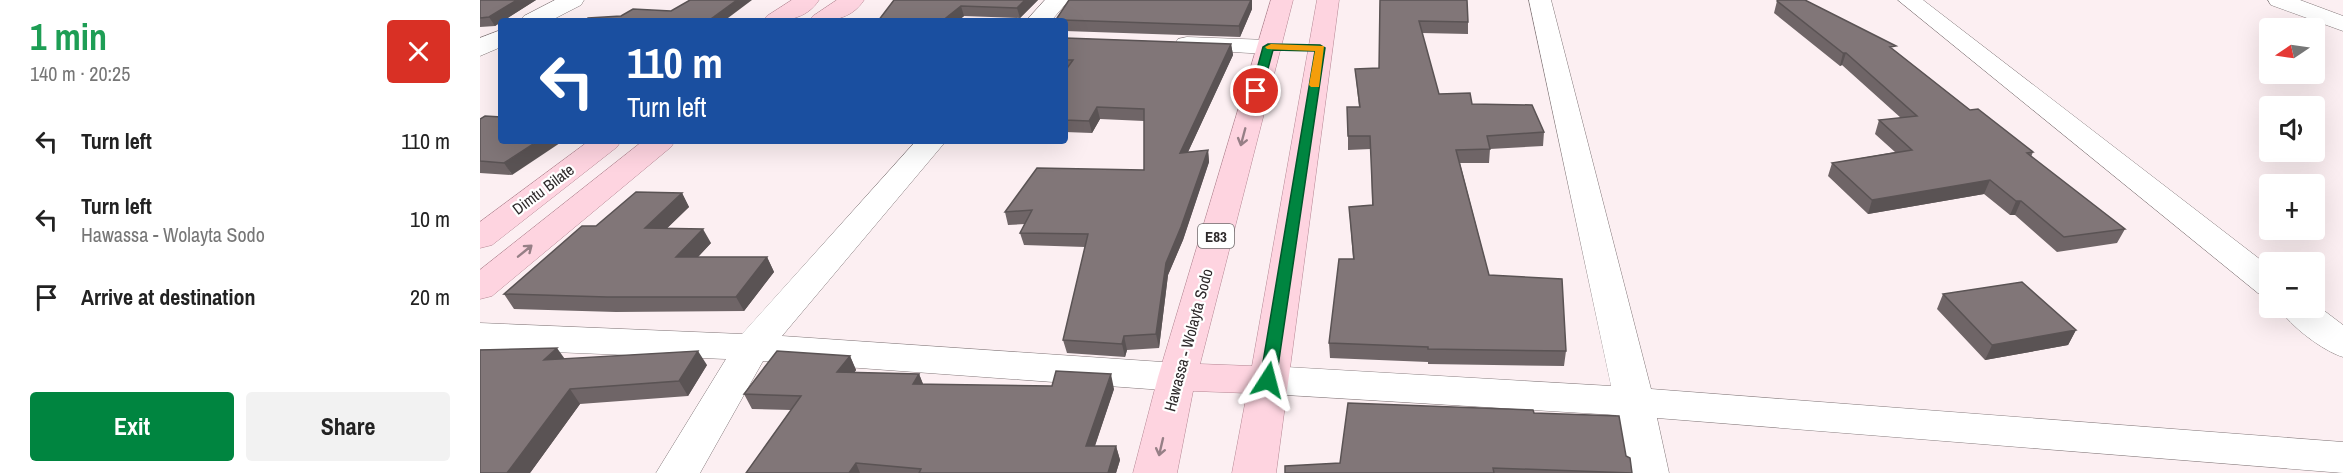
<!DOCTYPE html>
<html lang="en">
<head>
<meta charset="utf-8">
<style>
	body { margin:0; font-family:"Archivo Narrow",sans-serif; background:#f2f2f2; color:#222; height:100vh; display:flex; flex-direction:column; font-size:22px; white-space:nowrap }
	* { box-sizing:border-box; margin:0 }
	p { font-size:20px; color:#767676 }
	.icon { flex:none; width:33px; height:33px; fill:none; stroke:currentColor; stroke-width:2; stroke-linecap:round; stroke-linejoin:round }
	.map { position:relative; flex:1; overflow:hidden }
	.sheet { display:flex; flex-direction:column; background:#fff; width:480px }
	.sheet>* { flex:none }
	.top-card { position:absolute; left:18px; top:18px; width:570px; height:126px; border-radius:6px; box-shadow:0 6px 24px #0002; background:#1a4fa0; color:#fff; overflow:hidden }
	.needle { width:39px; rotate:257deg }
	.fabs { position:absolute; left:1779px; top:18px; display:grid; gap:12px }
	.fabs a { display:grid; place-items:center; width:66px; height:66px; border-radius:6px; background:#fff; box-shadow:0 6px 24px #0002; font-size:30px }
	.pin { position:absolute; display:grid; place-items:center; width:51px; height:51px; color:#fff; margin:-26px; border:3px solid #fff; border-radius:50%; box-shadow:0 2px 6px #0007 }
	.me { position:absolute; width:66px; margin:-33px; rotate:9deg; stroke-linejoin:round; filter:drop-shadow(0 0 4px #0008) }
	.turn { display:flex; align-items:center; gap:21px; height:126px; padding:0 30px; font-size:27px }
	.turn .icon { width:78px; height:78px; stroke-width:2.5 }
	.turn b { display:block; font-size:42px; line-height:51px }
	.round { display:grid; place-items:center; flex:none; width:63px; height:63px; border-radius:6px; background:#f2f2f2 }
	.summary { display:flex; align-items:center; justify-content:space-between; height:102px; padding:0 30px }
	h1 { font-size:36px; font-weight:800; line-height:45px; color:#1e9e55 }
	.button { display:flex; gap:12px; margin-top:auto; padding:12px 30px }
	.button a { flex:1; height:69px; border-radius:6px; background:#008540; color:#fff; font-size:24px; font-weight:800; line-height:69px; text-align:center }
	.button a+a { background:#f2f2f2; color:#222 }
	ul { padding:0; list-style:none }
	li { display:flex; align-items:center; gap:18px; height:78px; padding:0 30px }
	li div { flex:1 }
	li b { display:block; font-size:22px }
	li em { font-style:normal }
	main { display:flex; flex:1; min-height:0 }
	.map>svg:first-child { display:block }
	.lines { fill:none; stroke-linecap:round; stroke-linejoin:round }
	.minor-casing { stroke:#827779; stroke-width:1 }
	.major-casing { stroke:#b58693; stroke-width:1 }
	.minor { fill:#fff; fill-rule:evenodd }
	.major { fill:#fed4e0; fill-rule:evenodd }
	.wall { fill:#6f6567 }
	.shaded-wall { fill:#5a5354 }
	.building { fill:#817678; stroke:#5a5354; stroke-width:1.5 }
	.oneway { stroke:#967f86 }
	.route { fill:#008540; stroke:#00562a; stroke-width:1.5 }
	.slow { fill:#f59e0b }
	.labels { text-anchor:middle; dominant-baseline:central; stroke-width:4.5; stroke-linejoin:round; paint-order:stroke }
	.shield { fill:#fff; stroke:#6d6a6b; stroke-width:1.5 }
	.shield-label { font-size:15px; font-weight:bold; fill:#2e2a2b }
	.street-label { font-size:16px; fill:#2e2a2b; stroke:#fff }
</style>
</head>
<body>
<main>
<section class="sheet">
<div class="summary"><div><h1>1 min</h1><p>140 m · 20:25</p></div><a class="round" style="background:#d93025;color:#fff"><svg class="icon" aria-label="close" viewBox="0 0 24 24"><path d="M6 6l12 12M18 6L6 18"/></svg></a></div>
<ul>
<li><svg class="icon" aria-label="left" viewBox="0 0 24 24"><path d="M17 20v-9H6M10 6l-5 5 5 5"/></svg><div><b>Turn left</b></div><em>110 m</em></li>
<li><svg class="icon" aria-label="left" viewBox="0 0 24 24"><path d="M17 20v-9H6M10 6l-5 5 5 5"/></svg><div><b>Turn left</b><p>Hawassa - Wolayta Sodo</p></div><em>10 m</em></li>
<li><svg class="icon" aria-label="arrive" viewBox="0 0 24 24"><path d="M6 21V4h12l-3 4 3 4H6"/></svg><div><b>Arrive at destination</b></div><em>20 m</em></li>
</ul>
<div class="button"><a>Exit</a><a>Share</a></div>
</section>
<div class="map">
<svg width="1863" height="473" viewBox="0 0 1863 473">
	<rect width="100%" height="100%" fill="#fceff2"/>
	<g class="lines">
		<defs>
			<path id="minor" d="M 75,0 L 104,0 L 101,5 L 70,21 L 40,21 L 44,16 Z
				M 565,0 L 589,0 L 571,21 L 546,21 Z
				M 1049,0 L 1071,0 L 1171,389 L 1863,442 L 1863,473 L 1177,418 L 1189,473 L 1145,473 L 1136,415 L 788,394 L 774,390 L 768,380 L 774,370 L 788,366 L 1131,386 Z
				M 1418,0 L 1443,0 L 1790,267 L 1790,296 L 1778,293 Z
				M 1788,0 L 1820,0 L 1863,16 L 1863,31 L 1791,5 Z
				M 21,30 L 21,47 L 0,56 L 0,38 Z
				M 707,37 L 788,40 L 797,42 L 800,47 L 797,52 L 788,54 L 698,49 L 695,44 L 698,39 Z
				M 436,141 L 466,141 L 302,336 L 697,363 L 711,367 L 716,377 L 711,387 L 697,391 L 283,361 L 220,473 L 176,473 L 246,359 L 0,349 L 0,323 L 262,334 Z
				M 1834,303 L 1863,325 L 1863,357 C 1843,351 1810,326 1799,308 L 1834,308 Z"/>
			<path id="major" d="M 312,0 L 339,0 C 326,20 305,21 283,21 L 287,16 Z
				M 357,0 L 384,0 C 371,20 351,21 329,21 L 333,16 Z
				M 791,0 L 813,0 L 720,364 L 772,366 L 837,0 L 859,0 L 796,473 L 752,473 L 767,393 L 713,391 L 697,473 L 653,473 L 678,377 Z
				M 109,141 L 141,141 L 137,147 L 12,245 L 0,248 L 0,222 Z
				M 163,141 L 195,141 L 191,147 L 12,296 L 0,299 L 0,270 Z"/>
		</defs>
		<use href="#minor" class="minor-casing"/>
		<use href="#major" class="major-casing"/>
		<use href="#minor" class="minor"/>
		<use href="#major" class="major"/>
	</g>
	<path class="wall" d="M 0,0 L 56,0 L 23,21 L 21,21 L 21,22 L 15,26 L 0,27 Z
		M 414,0 L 558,0 L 540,18 L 484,16 L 478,21 L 398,21 Z
		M 900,0 L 988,22 L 988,34 L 942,33 L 959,94 L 992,104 L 1064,132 L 1063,146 L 1010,149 L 1009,163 L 980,163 L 1009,275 L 1086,351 L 1084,366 L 948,364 L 948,362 L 850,358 L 849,343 L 873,259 L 869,207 L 892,205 L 891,149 L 868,150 L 868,136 L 879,107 L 875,69 L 899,68 Z
		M 1297,1 L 1415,51 L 1490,110 L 1553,152 L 1551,157 L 1645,229 L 1637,243 L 1577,252 L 1535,215 L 1530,215 L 1504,194 L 1388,214 L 1348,176 L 1352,163 L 1415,152 L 1395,134 L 1399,120 L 1421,118 L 1362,65 L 1360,66 L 1294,13 Z
		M 772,9 L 760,37 L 585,31 L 585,21 L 575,21 Z
		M 585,38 L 751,44 L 753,55 L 708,152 L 728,150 L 729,162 L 703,240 L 688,275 L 679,348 L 647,350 L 645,357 L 587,353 L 583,340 L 605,247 L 544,245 L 540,233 L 545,224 L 528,225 L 525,212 L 664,170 L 664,121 L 620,119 L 612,133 L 585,132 Z
		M 0,119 L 32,175 L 0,173 Z
		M 202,193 L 209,207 L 187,228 L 231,243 L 218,257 L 287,257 L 294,272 L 264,311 L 136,312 L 34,309 L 24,294 Z
		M 1463,294 L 1596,330 L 1588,345 L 1505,360 L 1457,309 Z
		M 370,356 L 376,370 L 374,373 L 439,374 L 443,384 L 634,389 L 615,446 L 636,446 L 640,460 L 636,473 L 266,473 L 311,410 L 272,409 L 264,394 Z
		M 84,359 L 227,365 L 208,396 L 100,404 L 50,473 Z
		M 1054,413 L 1146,456 L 1152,473 L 805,473 L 860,463 Z"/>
	<path class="shaded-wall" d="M 37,0 L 56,0 L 23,21 L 21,21 L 21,22 L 15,26 L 9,17 Z
		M 257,0 L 272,0 L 244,21 L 228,21 Z
		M 545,0 L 558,0 L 540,18 L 537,8 Z
		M 771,0 L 772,0 L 772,9 L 760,37 L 759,26 Z
		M 481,6 L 484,16 L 478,21 L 462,21 Z
		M 751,44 L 753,55 L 702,165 L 700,153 Z
		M 1363,53 L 1366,53 L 1362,65 L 1360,66 Z
		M 617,107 L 620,119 L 612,133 L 609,121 Z
		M 58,141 L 83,141 L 32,175 L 24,163 Z
		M 728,150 L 729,162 L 703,240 L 688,275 L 679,348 L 676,334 L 686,263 Z
		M 1510,180 L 1504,194 L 1388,214 L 1392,200 Z
		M 202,193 L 209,207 L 173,242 L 165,228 Z
		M 1536,201 L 1541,201 L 1535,215 L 1530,215 Z
		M 223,229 L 231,243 L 204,272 L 196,257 Z
		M 287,257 L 294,272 L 264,311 L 256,297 Z
		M 1596,330 L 1588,345 L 1505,360 L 1512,345 Z
		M 644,336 L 647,350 L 645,357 L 642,344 Z
		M 77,348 L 87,362 L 64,360 Z
		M 218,351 L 227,365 L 208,396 L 199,381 Z
		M 370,356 L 376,370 L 364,387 L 357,372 Z
		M 439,374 L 445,389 L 433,384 Z
		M 631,374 L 634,389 L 610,460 L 606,446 Z
		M 90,389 L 100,404 L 50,473 L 27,473 Z
		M 636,446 L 640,460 L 636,473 L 628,473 Z
		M 376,463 L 380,473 L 369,473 Z"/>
	<path class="building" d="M 0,0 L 37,0 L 9,17 L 0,18 Z
		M 210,0 L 257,0 L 228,21 L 105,21 L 108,18 L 141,16 L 153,9 L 191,11 Z
		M 414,0 L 545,0 L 537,8 L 481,6 L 462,21 L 398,21 Z
		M 589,0 L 771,0 L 759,26 L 583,20 L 582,21 L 575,21 Z
		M 900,0 L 987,0 L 988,22 L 939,21 L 959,94 L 990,93 L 992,104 L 1052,105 L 1064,132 L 1007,136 L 1010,149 L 976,150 L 1009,275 L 1082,279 L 1086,351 L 948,349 L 948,347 L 849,343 L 859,259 L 874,259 L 869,207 L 893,205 L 890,136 L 868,136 L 867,107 L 880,107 L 875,69 L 899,68 Z
		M 1298,0 L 1325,0 L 1416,46 L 1410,47 L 1490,110 L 1498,109 L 1553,152 L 1547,153 L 1645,229 L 1584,237 L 1541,201 L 1536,201 L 1510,180 L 1392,200 L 1352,163 L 1432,150 L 1399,120 L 1437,116 L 1366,53 L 1363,53 L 1297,1 Z
		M 585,38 L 751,44 L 700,153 L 728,150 L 701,227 L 686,263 L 676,334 L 644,336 L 642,344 L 583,340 L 608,234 L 540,233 L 552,210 L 525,212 L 557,168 L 664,170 L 664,109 L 617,107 L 609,121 L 585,120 L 585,71 L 593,60 L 585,60 Z
		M 5,116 L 21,117 L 21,141 L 58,141 L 24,163 L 0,161 L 0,119 Z
		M 156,192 L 202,193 L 165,228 L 223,229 L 196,257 L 287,257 L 256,297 L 127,297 L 24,294 L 102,226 L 116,226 Z
		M 1542,282 L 1596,330 L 1512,345 L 1463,294 Z
		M 77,348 L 64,360 L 218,351 L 199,381 L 90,389 L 27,473 L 0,473 L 0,350 Z
		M 297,351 L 370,356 L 357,372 L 439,374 L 433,384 L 572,386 L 576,371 L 631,374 L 606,446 L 636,446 L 628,473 L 439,473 L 441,469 L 376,463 L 369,473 L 266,473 L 321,396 L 264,394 Z
		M 868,403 L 1053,410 L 1054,413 L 1139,416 L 1146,456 L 1150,458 L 1152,473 L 1013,468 L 1014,473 L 805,473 L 805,466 L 860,463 Z"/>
	<defs><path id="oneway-shaft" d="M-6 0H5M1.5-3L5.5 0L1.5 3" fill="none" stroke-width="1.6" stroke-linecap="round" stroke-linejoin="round" transform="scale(1.5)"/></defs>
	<g class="oneway">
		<use href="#oneway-shaft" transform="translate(763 137) rotate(105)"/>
		<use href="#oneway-shaft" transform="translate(45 251) rotate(-39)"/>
		<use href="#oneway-shaft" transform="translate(681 447) rotate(103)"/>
	</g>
	<path class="route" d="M 788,44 L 840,45 L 845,48 L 796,380 L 794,384 L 783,384 L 780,380 L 835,51 L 793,50 L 782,91 L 780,93 L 772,93 L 771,91 L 783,47 Z"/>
	<path class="slow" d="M 791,44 L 844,46 L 839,87 L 831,87 L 829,85 L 835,51 L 787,49 L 785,47 Z"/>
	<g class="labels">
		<rect class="shield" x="718" y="224" width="36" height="24" rx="4.5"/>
		<g class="shield-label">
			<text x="736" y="236">E83</text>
		</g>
		<g class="street-label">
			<text transform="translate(63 189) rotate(-37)">Dimtu Bilate</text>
			<text transform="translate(708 340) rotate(-75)">Hawassa - Wolayta Sodo</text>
		</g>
	</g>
</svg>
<div class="fabs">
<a><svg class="needle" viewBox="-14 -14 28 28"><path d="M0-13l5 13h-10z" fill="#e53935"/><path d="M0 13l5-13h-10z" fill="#767676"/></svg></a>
<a><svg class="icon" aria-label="sound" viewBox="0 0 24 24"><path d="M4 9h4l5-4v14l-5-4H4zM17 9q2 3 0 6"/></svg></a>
<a>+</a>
<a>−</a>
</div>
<div class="pin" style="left:776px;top:91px;background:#d93025"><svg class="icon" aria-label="arrive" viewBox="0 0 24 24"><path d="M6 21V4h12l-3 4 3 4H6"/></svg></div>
<svg class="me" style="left:788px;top:380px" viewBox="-20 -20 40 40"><path d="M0-17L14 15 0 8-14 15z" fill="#008540" stroke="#fff" stroke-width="4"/></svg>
<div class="top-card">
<div class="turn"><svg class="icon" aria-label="left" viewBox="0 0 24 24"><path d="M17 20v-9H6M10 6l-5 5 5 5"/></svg><div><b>110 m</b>Turn left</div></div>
</div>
</div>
</main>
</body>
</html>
